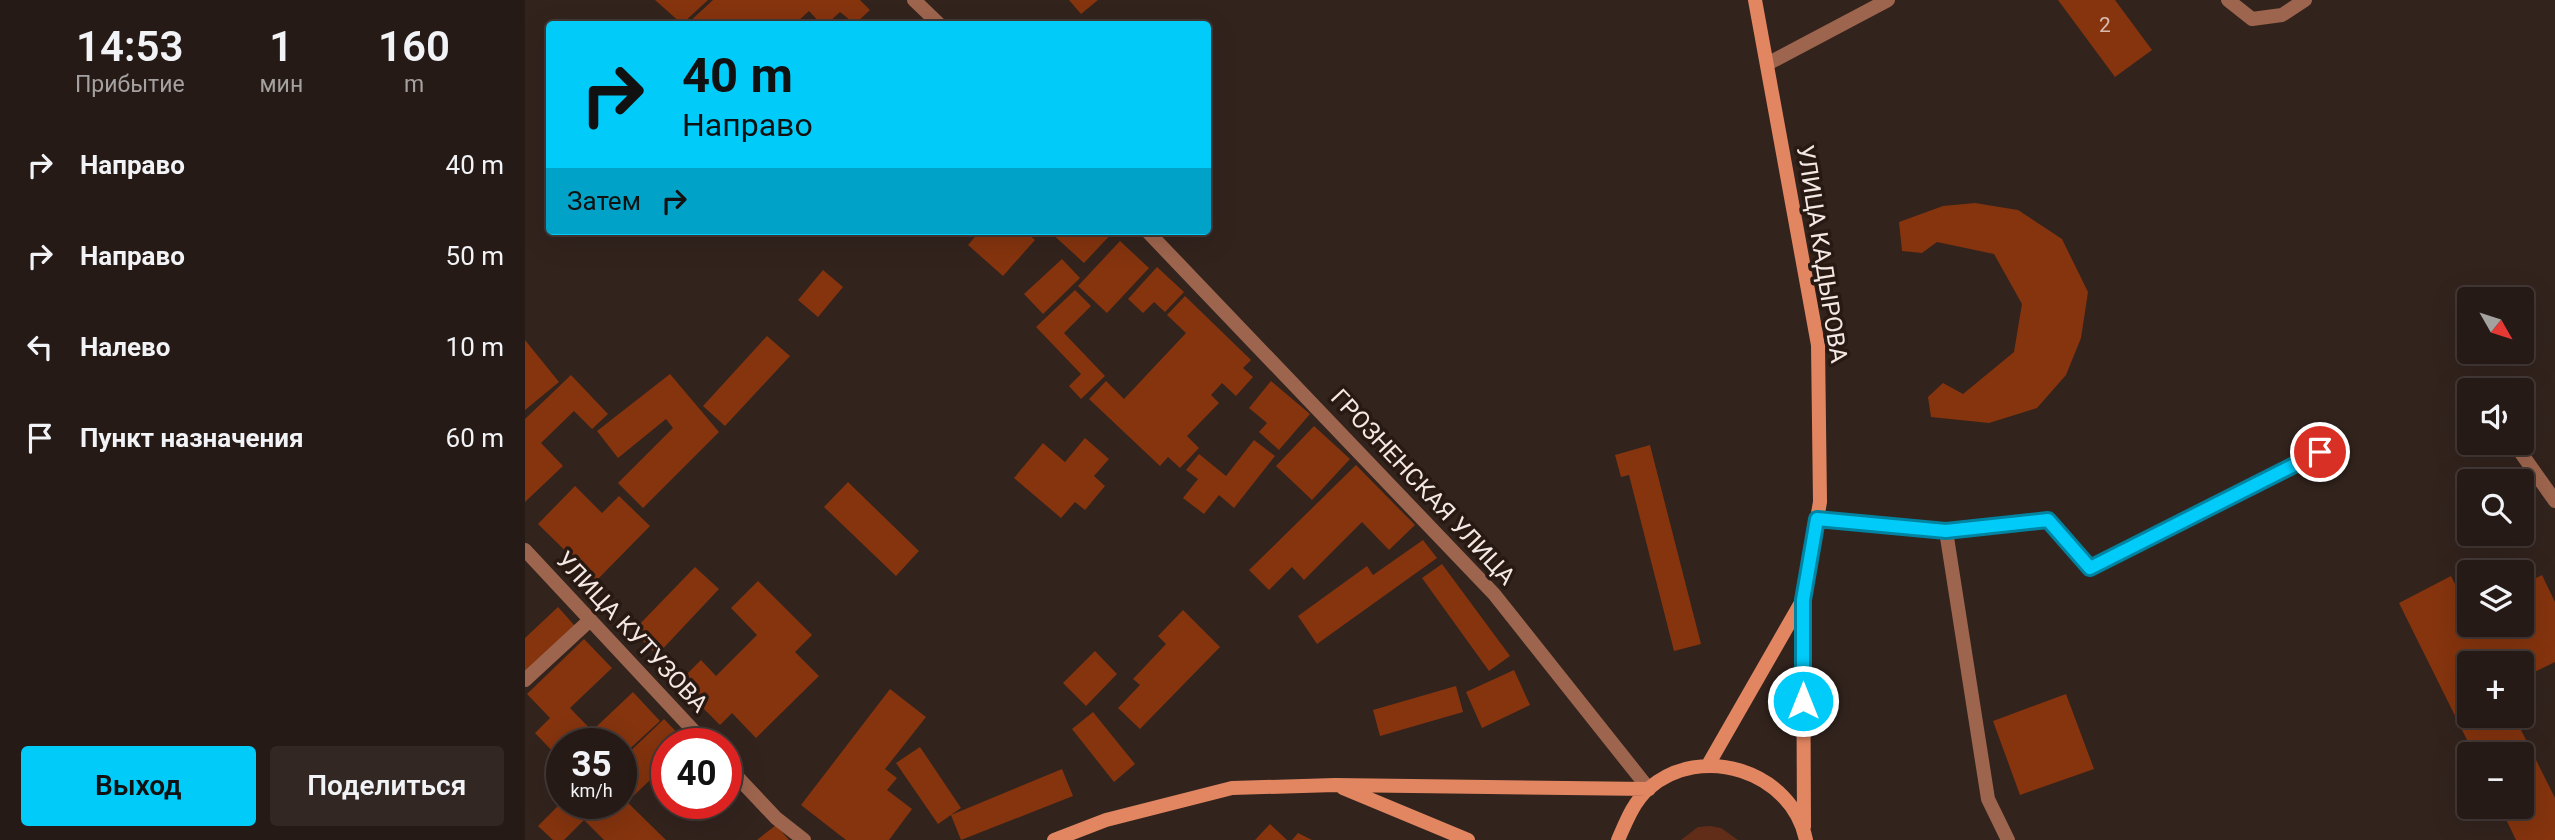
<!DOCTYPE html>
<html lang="ru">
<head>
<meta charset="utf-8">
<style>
	body { margin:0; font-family:Roboto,sans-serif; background:#322723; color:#f1f3f6; height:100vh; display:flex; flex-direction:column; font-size:26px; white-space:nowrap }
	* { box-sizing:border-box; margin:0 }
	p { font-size:23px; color:#a4a1a1 }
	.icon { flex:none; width:38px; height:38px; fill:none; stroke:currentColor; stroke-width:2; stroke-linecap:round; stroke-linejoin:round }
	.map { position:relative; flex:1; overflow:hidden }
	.drawer { display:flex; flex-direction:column; background:#261a16; width:525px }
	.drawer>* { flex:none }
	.top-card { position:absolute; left:21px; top:21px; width:665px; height:214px; border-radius:7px; box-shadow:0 7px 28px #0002,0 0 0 2px #423835; background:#00cbf9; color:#111; overflow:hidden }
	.needle { width:46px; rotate:129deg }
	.fabs { position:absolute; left:1932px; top:287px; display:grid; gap:14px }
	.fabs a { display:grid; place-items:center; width:77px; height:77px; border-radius:7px; background:#261a16; box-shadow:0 7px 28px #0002,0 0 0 2px #423835; font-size:35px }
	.speed { position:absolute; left:21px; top:728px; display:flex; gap:14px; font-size:35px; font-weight:700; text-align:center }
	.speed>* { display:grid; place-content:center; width:91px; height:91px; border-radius:50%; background:#261a16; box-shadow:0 7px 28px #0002,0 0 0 2px #423835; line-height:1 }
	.speed small { font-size:18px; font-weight:400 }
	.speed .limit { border:10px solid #d22; background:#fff; color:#111 }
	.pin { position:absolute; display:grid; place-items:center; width:60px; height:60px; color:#fff; margin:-30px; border:4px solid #fff; border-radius:50%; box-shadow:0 2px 7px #0007 }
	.me { position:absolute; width:77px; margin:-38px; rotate:0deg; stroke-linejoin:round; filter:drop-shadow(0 0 5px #0008) }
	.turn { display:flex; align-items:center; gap:24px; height:147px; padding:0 21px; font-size:32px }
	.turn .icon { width:91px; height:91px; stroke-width:2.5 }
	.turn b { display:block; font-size:49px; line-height:60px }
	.then { display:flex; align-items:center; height:66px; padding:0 21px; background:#0003; gap:14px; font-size:26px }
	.eta { display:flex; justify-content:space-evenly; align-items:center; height:119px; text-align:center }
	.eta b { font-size:42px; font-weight:600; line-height:49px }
	.button { display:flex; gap:14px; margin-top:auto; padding:14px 21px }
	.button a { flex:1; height:80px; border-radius:7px; background:#00cbf9; color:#111; font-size:28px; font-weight:600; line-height:80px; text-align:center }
	.button a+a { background:#322723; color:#f1f3f6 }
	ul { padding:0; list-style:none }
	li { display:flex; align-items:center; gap:21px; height:91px; padding:0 21px }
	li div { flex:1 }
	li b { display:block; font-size:26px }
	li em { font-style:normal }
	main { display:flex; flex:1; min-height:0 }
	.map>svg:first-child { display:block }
	.green { fill:#612d19 }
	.building { fill:#85340e }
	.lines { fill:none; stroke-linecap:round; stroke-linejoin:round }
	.lane { stroke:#9e654e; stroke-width:14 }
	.street { stroke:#9e654e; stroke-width:14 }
	.secondary { stroke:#e28662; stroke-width:14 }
	.route-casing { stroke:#0084a2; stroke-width:18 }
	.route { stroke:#00cbf9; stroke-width:12 }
	.labels { text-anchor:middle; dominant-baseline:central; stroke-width:7; stroke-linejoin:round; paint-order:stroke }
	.number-label { font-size:21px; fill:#d8bbae }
	.street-label { font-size:24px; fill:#f3e8e4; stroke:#281913 }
</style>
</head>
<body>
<main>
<section class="drawer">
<div class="eta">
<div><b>14:53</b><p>Прибытие</p></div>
<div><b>1</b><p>мин</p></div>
<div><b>160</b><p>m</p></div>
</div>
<ul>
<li><svg class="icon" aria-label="right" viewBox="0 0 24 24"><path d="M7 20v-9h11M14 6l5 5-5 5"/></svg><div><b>Направо</b></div><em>40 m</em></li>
<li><svg class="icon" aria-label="right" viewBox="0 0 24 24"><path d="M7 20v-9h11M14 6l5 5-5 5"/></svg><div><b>Направо</b></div><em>50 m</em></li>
<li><svg class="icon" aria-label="left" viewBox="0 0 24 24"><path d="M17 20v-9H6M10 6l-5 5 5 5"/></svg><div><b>Налево</b></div><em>10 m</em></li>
<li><svg class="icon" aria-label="arrive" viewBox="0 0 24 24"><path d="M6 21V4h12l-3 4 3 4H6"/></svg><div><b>Пункт назначения</b></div><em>60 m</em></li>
</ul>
<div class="button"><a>Выход</a><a>Поделиться</a></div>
</section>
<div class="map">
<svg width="2030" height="840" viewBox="0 0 2030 840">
	<rect width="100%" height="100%" fill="#32231d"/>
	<path class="green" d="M 1185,826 L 1196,828 L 1213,840 L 1156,840 L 1173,827 Z"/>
	<path class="building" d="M 130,0 L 183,0 L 157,24 Z
		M 188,0 L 335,0 L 345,10 L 330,24 L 315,12 L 302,24 L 296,24 L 284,11 L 270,24 L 162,24 Z
		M 544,0 L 573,0 L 556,14 Z
		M 1533,0 L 1590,0 L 1627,50 L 1590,77 Z
		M 1450,203 L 1493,210 L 1537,239 L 1563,292 L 1556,338 L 1541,375 L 1512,408 L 1464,423 L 1406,417 L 1403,397 L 1418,383 L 1438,394 L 1489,352 L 1497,304 L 1469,254 L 1412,242 L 1397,253 L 1377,251 L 1374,222 L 1418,206 Z
		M 455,231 L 500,231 L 510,240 L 478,276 L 443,245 Z
		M 524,231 L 589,231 L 559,263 Z
		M 595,241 L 624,268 L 582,313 L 553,286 Z
		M 537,259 L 555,278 L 518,314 L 499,294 Z
		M 632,267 L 659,292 L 640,312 L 629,302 L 618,313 L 603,299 Z
		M 298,270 L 318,287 L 293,317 L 273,300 Z
		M 550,290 L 566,306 L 539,333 L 580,376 L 556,399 L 544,386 L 556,374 L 511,327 Z
		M 660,296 L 726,360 L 718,368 L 728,377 L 711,396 L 697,383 L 686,395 L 694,403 L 662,436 L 674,448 L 655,468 L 643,457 L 635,466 L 564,399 L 581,381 L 599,399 L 661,333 L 642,315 Z
		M 242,336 L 265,356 L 200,426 L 178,406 Z
		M 0,340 L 34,382 L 0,410 Z
		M 145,374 L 194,432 L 118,508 L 93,483 L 148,428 L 141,419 L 93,458 L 72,431 Z
		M 46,375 L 83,414 L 67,429 L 49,411 L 16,443 L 38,466 L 0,502 L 0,419 Z
		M 746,381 L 785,414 L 754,450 L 734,432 L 742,423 L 724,408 Z
		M 789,426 L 825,459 L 787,500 L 751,466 Z
		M 560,438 L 584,459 L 569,476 L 580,486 L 560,510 L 550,502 L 536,518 L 489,478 L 518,443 L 540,462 Z
		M 729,440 L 750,456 L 709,508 L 694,495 L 679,514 L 658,498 L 673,479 L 661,470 L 674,454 L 701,476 Z
		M 1125,445 L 1176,644 L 1149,651 L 1104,475 L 1096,477 L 1090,455 Z
		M 831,465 L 890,525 L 864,550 L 837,522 L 779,580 L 767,567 L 744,590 L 724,570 Z
		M 323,482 L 394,551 L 371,576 L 299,507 Z
		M 50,486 L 77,513 L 94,496 L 125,526 L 71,581 L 13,524 Z
		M 898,540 L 912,558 L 792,644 L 773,616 L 842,566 L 848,575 Z
		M 917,564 L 985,656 L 964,671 L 897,578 Z
		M 170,567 L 194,589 L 132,655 L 108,631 Z
		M 2017,575 L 2030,602 L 2030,662 L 1997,678 L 1997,663 L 1944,663 L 1944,716 L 1989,716 L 2030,798 L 2030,840 L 1991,840 L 1975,807 L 1997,807 L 1997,754 L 1949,754 L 1874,603 L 1926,576 L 1944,613 L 1944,625 L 1997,625 L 1997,585 Z
		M 233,581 L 287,635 L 270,652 L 294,676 L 231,738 L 207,713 L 195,725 L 153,683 L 176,660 L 191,676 L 232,635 L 206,608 Z
		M 33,607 L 50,626 L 0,672 L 0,638 Z
		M 658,610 L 695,647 L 615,729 L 593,708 L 615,685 L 608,679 L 641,644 L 633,636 Z
		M 59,639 L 87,668 L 45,708 L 80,744 L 37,744 L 37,761 L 10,733 L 25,718 L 2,694 Z
		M 570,651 L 592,674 L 561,706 L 538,683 Z
		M 989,670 L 1005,705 L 957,728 L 941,692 Z
		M 931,686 L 938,712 L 855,736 L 848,710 Z
		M 365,689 L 401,717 L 360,769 L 372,778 L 362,790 L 387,809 L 364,840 L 321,840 L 276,805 Z
		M 108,692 L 135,721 L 98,755 L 96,744 L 87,744 L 71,727 Z
		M 1541,694 L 1569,769 L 1495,795 L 1468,721 Z
		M 568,712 L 610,764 L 589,782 L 547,729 Z
		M 139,719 L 163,744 L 142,744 L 142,764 L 103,801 L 96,793 L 96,760 Z
		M 395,747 L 436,808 L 413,824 L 371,763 Z
		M 537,769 L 548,796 L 436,840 L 426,815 Z
		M 96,796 L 141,840 L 79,840 L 59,820 L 39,840 L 28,840 L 13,826 L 36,803 L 96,803 Z
		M 745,824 L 762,840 L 730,840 Z
		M 251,825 L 264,840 L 232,840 Z
		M 773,833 L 787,840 L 767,840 Z"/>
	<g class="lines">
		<path class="lane" d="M 1292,519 L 1421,531 L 1463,799 L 1483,840
			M 1421,531 L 1523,520 L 1565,568 L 1795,451
			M 0,680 L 65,620"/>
		<path class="street" d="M 389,0 L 414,24
			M 1703,0 L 1727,19 L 1757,15 L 1780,0
			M 1244,63 L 1363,0
			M 622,231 L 969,594 L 1124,789
			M 1989,443 L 2030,501
			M 0,550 L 181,744
			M 201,765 L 251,818 L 279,840"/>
		<path class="secondary" d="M 1230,0 L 1293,345 L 1295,502 L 1278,599 L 1279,827
			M 1183,765 L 1277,601
			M 818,788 L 943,840
			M 529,840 L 581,820 L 707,788 L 810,785 L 1124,789
			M 1093,840 C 1101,822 1108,803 1123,789 C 1176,742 1267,771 1281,840"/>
	</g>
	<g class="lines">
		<defs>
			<path id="route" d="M 1278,701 L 1278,600 L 1292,519 L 1421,531 L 1523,520 L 1565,568 L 1795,452"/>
		</defs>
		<use href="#route" class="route-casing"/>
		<use href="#route" class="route"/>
	</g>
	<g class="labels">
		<g class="number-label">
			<text x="1580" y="25">2</text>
		</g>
		<g class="street-label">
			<text transform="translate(1297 254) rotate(81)">УЛИЦА КАДЫРОВА</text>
			<text transform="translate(898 487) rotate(47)">ГРОЗНЕНСКАЯ УЛИЦА</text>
			<text transform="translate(107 632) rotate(47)">УЛИЦА КУТУЗОВА</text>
		</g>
	</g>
</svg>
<div class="fabs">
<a><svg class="needle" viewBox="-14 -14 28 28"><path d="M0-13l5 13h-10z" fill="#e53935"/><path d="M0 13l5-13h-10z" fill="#a4a1a1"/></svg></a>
<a><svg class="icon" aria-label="sound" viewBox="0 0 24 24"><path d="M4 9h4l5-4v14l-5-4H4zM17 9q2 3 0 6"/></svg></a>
<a><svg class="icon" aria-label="search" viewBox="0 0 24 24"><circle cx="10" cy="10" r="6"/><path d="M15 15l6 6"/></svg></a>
<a><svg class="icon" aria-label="layers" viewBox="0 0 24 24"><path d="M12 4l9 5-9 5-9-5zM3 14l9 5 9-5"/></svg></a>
<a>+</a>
<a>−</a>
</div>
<div class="speed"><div>35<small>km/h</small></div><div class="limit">40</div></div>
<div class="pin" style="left:1795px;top:452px;background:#d93025"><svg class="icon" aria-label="arrive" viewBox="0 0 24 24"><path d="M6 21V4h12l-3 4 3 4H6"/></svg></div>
<svg class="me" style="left:1278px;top:701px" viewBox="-20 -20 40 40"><circle r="17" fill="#00cbf9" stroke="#fff" stroke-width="3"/><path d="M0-11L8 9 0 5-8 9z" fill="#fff"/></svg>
<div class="top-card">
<div class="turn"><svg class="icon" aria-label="right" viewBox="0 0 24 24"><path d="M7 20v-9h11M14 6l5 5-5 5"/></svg><div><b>40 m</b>Направо</div></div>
<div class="then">Затем<svg class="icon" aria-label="right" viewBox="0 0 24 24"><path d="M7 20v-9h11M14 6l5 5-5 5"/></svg></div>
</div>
</div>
</main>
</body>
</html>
